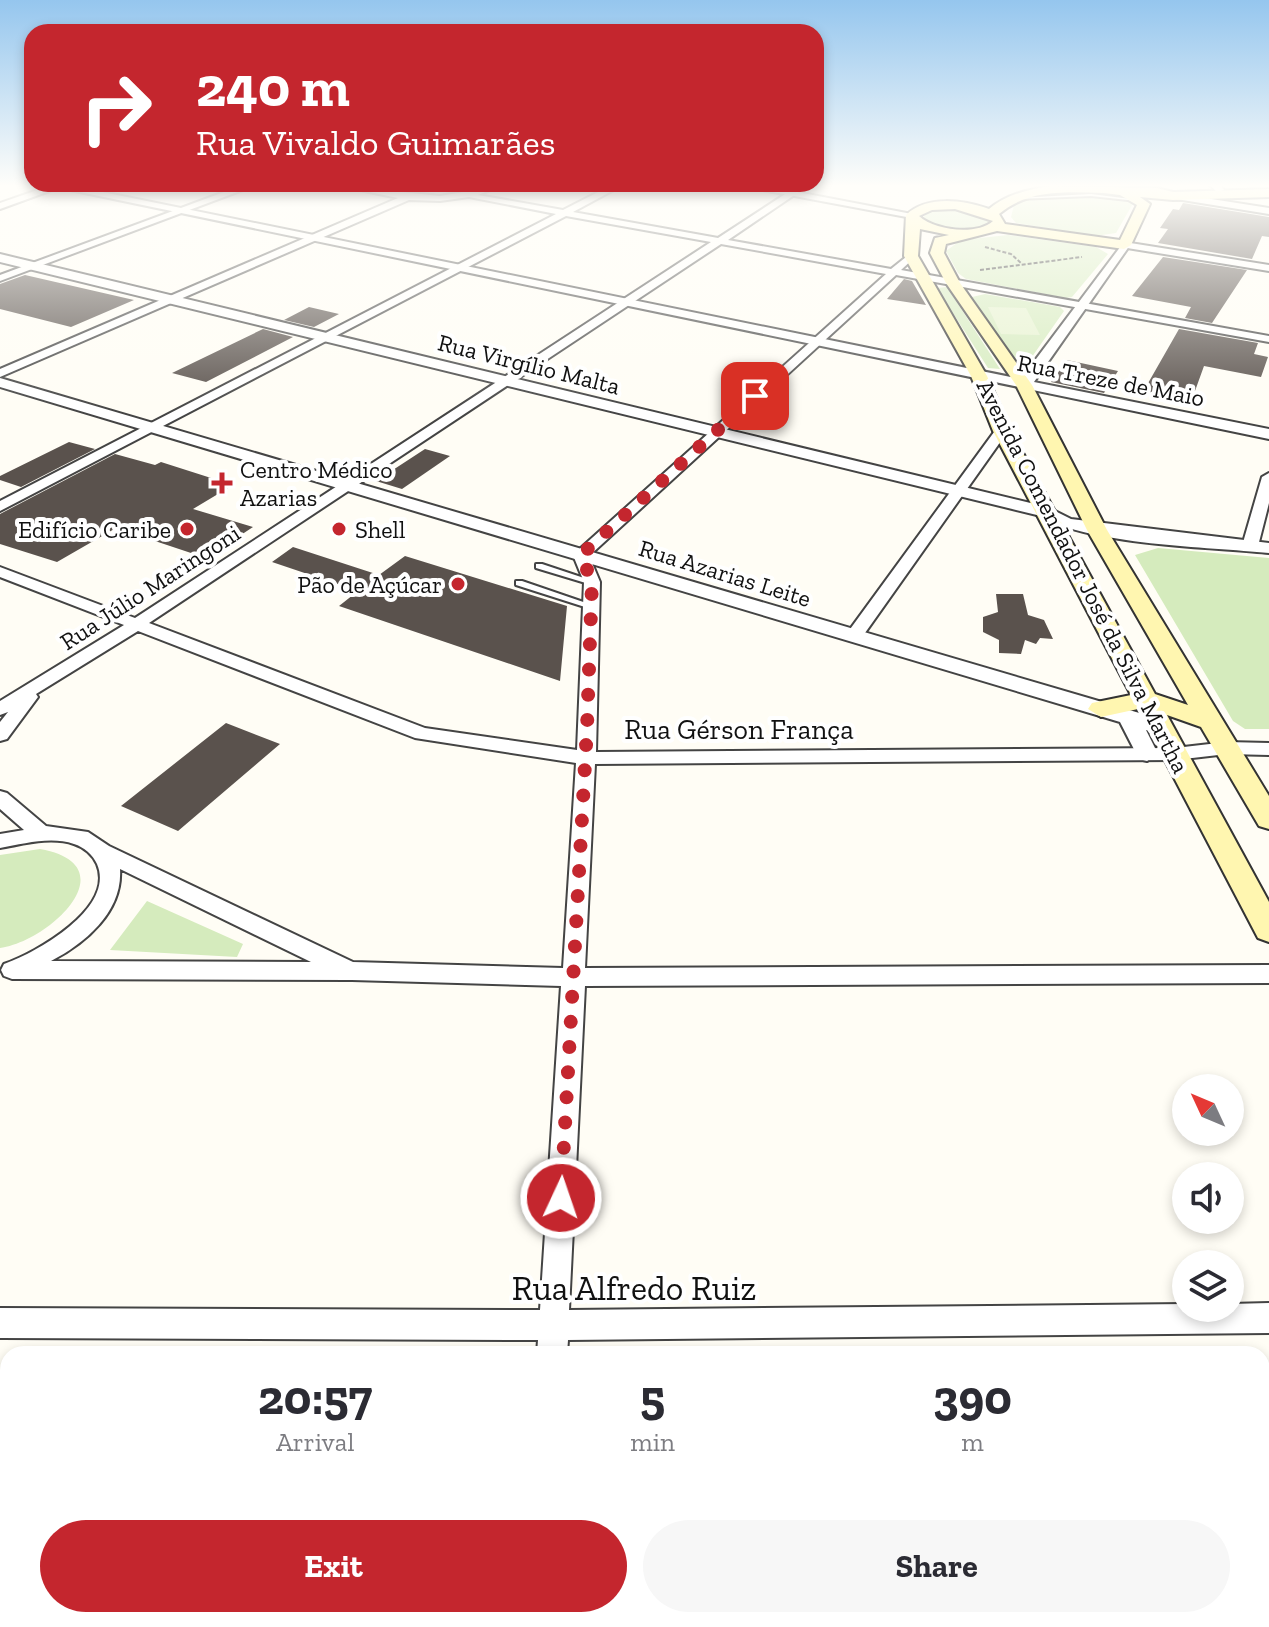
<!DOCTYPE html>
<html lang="en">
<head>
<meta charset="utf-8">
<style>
	body { margin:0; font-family:"Zilla Slab",serif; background:#f7f7f7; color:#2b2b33; height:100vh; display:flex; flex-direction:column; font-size:30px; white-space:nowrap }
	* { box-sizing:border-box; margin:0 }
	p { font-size:26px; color:#7c7c81 }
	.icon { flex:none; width:44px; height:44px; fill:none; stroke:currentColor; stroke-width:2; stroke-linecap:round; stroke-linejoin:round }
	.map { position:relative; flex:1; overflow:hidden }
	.details { position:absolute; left:0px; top:1346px; width:1270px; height:282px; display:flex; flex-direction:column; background:#fff; border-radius:24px 24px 0 0; box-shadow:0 4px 12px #0003 }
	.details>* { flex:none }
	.banner { position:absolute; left:24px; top:24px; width:800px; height:168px; border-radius:24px; box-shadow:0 4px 12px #0003; background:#c4262e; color:#fff; overflow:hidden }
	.needle { width:52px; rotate:314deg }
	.buttons { position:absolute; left:1172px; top:1074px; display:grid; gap:16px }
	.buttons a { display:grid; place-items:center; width:72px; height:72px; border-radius:50%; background:#fff; box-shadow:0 4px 12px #0003; font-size:40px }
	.pin { position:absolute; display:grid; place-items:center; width:68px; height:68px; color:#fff; margin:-34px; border-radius:16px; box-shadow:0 4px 12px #0006 }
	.me { position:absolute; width:88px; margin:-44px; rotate:3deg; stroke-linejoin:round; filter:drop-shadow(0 0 6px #0008) }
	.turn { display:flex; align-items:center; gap:28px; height:168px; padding:0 40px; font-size:36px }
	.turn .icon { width:104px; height:104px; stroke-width:2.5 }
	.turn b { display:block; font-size:56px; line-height:68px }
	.eta { display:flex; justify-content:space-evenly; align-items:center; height:136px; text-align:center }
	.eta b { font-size:48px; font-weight:700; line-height:56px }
	.button { display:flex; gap:16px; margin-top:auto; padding:16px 40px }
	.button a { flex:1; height:92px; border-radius:48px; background:#c4262e; color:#fff; font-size:32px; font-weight:700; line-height:92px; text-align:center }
	.button a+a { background:#f7f7f7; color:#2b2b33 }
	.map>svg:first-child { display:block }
	.green { fill:#d5ebbd }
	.pitch { fill:#e6f2cf }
	.building { fill:#5a524d }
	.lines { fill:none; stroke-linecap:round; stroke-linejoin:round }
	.service-casing { stroke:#444; stroke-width:4 }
	.minor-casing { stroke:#444; stroke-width:4 }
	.tertiary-casing { stroke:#444; stroke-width:4 }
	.secondary-casing { stroke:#333; stroke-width:4 }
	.path { stroke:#333; stroke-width:2; stroke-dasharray:4 2; stroke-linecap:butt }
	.service { fill:#fff; fill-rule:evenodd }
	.minor { fill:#fff; fill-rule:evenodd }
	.tertiary { fill:#fff; fill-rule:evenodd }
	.secondary { fill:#fff6b0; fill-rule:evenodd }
	.route { stroke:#c4262e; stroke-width:14; stroke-dasharray:0 25.2 }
	.poi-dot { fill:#c4262e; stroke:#fff; stroke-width:3 }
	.labels { text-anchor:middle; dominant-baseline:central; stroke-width:8; stroke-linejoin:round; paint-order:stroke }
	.far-street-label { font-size:24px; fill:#111; stroke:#fff }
	.far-poi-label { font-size:24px; fill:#111; stroke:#fff; text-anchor:start }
	.street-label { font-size:28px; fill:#111; stroke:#fff }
	.near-street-label { font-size:34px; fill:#111; stroke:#fff }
</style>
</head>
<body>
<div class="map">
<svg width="1269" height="1627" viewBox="0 0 1269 1627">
	<rect width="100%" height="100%" fill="#fffdf5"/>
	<path class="green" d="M 1091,194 L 1135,200 L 1116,233 L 1095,236 L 1016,223 L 1011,217 L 1014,205 L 1022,200 Z
		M 957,209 L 992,222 C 973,238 941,229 921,220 L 929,211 Z
		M 1008,235 L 1096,247 L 1108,254 L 1072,297 L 1066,298 L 966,279 L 958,273 L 946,251 L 961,240 Z
		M 947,287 L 1000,369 L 988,368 L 937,288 Z
		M 985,294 L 1060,307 L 1064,311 L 1027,364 L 1019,366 L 1016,362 L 972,297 Z
		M 1158,548 L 1269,558 L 1269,729 L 1245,729 L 1233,721 L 1135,555 Z
		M 40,849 C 129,865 51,941 0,948 L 0,855 Z
		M 147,901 L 243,944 L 237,957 L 110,950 Z"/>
	<path class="pitch" d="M 988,307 L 1026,308 L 1040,335 L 1001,334 Z"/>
	<path class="building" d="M 1183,203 L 1269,217 L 1269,237 L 1262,236 L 1252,259 L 1158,243 L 1168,229 L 1160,228 L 1173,209 L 1179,210 Z
		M 1163,257 L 1247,270 L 1212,323 L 1185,318 L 1191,307 L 1132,296 Z
		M 25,275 L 134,300 L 71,327 L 0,309 L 0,284 Z
		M 904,279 L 912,281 L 926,305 L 887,299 Z
		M 309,307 L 339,314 L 314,327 L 284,320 Z
		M 263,329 L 293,337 L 206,382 L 172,373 Z
		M 1179,329 L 1258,343 L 1254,354 L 1268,357 L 1261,377 L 1204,366 L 1191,402 L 1143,392 Z
		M 1067,360 L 1118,371 L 1104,393 L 1051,382 Z
		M 69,442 L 95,449 L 21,487 L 0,480 L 0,476 Z
		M 425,449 L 450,456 L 402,489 L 376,481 Z
		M 115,454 L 155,465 L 161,462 L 233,485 L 193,509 L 253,527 L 206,558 L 116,528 L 57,562 L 0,544 L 0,514 Z
		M 293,547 L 379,575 L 405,556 L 567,606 L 560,681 L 339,606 L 358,591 L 272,562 Z
		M 996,594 L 1023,594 L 1028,615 L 1044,620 L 1053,639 L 1040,638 L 1036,644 L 1025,640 L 1021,654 L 999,653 L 999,640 L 983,632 L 983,617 L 998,612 Z
		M 226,723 L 280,744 L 178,831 L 121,806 Z"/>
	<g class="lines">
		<defs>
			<path id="service" d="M 1091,194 L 1139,200 L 1137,201 L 1091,196 L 1017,199 L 1015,198 Z
				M 536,564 L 542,564 L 596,582 L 592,584 L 589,584 L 536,568 Z
				M 516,581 L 522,581 L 595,606 L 591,608 L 588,608 L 516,585 Z"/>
			<path id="minor" d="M 52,185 L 66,185 L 0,209 L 0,203 Z
				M 243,185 L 256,185 L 0,281 L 0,275 Z
				M 336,185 L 440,196 L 503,185 L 478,195 L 563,210 L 612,185 L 623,185 L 573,212 L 718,238 L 799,185 L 809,185 L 728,240 L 891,269 L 911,253 L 916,256 L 901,270 L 1269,336 L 1269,342 L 896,275 L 589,556 L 600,582 L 596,752 L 1175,748 L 1227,742 L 1269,743 L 1269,755 L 1227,754 L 1175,760 L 595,764 L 585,968 L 1269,965 L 1269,983 L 585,986 L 569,1310 L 1186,1304 L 1186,1308 L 1230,1308 L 1230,1304 L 1269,1303 L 1269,1333 L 568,1340 L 567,1354 L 537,1354 L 538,1340 L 0,1338 L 0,1308 L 540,1310 L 561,986 L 352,980 L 12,979 L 4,976 L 1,970 L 4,964 C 36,953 116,908 97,864 C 93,855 84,847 74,844 C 50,836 24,844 0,848 L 0,834 L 24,830 L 0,809 L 0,791 L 7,793 L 46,826 L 88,832 L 109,846 L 353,962 L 563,968 L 576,763 L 415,738 L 138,631 L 36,694 L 38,697 L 7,739 L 0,741 L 0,722 L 8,712 L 0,715 L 0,701 L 124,625 L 0,577 L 0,567 L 135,618 L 711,242 L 566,216 L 0,511 L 0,501 L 556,214 L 469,197 L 440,201 L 409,200 L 0,377 L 0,369 L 398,198 ZM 721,244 L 886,274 L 573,555 L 584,582 L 577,750 L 425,728 L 149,623 ZM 120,869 L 311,962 L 51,961 C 86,943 123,911 120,869 Z
				M 1210,185 L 1220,185 L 1224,190 L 1217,192 Z
				M 1173,193 L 1269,208 L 1269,214 L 1170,198 Z
				M 1124,242 L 1269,265 L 1269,271 L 1121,247 Z
				M 997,428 L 1008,431 L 860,640 L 848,640 L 848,632 Z
				M 1269,473 L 1269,503 L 1258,546 L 1250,551 L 1245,549 L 1242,546 L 1262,477 Z
				M 523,1620 L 557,1620 L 556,1627 L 522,1627 Z"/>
			<path id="tertiary" d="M 46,185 L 68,185 L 1021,379 L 1124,242 L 1130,245 L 1034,382 L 1269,429 L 1269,439 Z
				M 736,185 L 761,185 L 917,215 L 912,218 Z
				M 0,254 L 1047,507 L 1071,519 L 1269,543 L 1269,553 C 1209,547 1089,545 1041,516 L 0,262 Z
				M 0,378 L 1136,712 L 1168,722 L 1171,727 L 1160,734 L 1146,730 L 1158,754 L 1147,761 L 1139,759 L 1120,722 L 0,387 Z"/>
			<path id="secondary" d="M 1050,186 L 1157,188 L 1173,192 L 1269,189 L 1269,197 L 1173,200 L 1140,197 L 1150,204 L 1131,245 L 1124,249 L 997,231 L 946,244 L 944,253 L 960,283 L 1032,385 L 1107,530 L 1269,796 L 1269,829 L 1259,826 L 1201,727 L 1167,715 L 1269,902 L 1269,942 L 1258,938 L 1138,709 L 1101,717 L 1088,709 L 1092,703 L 1131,695 L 993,431 L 971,376 L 904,256 L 906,215 C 927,195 963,200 989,209 C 1007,194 1027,190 1050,186 ZM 1104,193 L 1120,195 L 1137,205 L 1120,240 L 1005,224 L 999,214 C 1028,189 1068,192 1104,193 ZM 955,209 L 993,221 C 976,236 934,230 919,216 L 932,210 ZM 920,229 L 949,235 L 935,238 L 930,253 L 946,283 L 1016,385 L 1087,530 L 1188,705 L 1155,694 L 1011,431 L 987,376 L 918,256 Z"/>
		</defs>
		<use href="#service" class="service-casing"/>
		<use href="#minor" class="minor-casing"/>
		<use href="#tertiary" class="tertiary-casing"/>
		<use href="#secondary" class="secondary-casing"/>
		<path class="path" d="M 985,247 L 1011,254 L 1022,264
			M 980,270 L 1082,257"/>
		<use href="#service" class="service"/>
		<use href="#minor" class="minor"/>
		<use href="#tertiary" class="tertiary"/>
		<use href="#secondary" class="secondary"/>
	</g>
	<linearGradient id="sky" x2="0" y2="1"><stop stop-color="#95c6ee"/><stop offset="0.45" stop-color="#fffefa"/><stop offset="1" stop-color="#fffefa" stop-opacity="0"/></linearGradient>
	<rect width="1269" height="413" fill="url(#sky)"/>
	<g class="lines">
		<path class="route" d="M 561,1198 L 587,728 L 592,582 L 581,555 L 755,396"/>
	</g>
	<g class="poi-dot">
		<path d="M218 471h8v8h8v8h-8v8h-8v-8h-8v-8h8z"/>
		<circle cx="187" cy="529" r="8"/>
		<circle cx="339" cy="529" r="8"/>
		<circle cx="458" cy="584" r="8"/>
	</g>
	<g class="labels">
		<g class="far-street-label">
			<text transform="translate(529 364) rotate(14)">Rua Virgílio Malta</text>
			<text transform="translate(1111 380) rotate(11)">Rua Treze de Maio</text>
			<text transform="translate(725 573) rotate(17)">Rua Azarias Leite</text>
			<text transform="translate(1083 576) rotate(63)">Avenida Comendador José da Silva Martha</text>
			<text transform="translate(150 587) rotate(-33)">Rua Júlio Maringoni</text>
		</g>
		<g class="far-poi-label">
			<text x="240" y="469">Centro Médico<tspan x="240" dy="28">Azarias</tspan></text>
			<text x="171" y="529" text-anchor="end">Edifício Caribe</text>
			<text x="355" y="529">Shell</text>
			<text x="442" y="584" text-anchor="end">Pão de Açúcar</text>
		</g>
		<g class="street-label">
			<text x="739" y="729">Rua Gérson França</text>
		</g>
		<g class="near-street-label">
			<text x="634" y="1288">Rua Alfredo Ruiz</text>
		</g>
	</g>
</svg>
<div class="buttons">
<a><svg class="needle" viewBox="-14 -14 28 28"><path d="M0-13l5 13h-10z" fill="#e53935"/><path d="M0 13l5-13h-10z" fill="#7c7c81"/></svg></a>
<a><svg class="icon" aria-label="sound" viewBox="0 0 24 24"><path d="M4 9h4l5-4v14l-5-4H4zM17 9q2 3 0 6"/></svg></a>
<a><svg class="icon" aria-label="layers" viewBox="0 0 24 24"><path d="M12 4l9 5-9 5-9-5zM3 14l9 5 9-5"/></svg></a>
</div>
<div class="pin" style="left:755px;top:396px;background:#d93025"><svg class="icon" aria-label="arrive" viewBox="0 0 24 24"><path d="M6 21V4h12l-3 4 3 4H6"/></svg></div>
<svg class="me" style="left:561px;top:1198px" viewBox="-20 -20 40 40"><circle r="17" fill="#c4262e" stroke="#fff" stroke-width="3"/><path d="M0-11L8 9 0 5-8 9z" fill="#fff"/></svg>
<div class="banner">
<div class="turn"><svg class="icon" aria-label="right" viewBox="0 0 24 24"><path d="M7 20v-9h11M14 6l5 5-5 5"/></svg><div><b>240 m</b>Rua Vivaldo Guimarães</div></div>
</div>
<section class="details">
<div class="eta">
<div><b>20:57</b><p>Arrival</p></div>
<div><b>5</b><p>min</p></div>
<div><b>390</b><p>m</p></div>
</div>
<div class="button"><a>Exit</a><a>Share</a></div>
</section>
</div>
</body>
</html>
